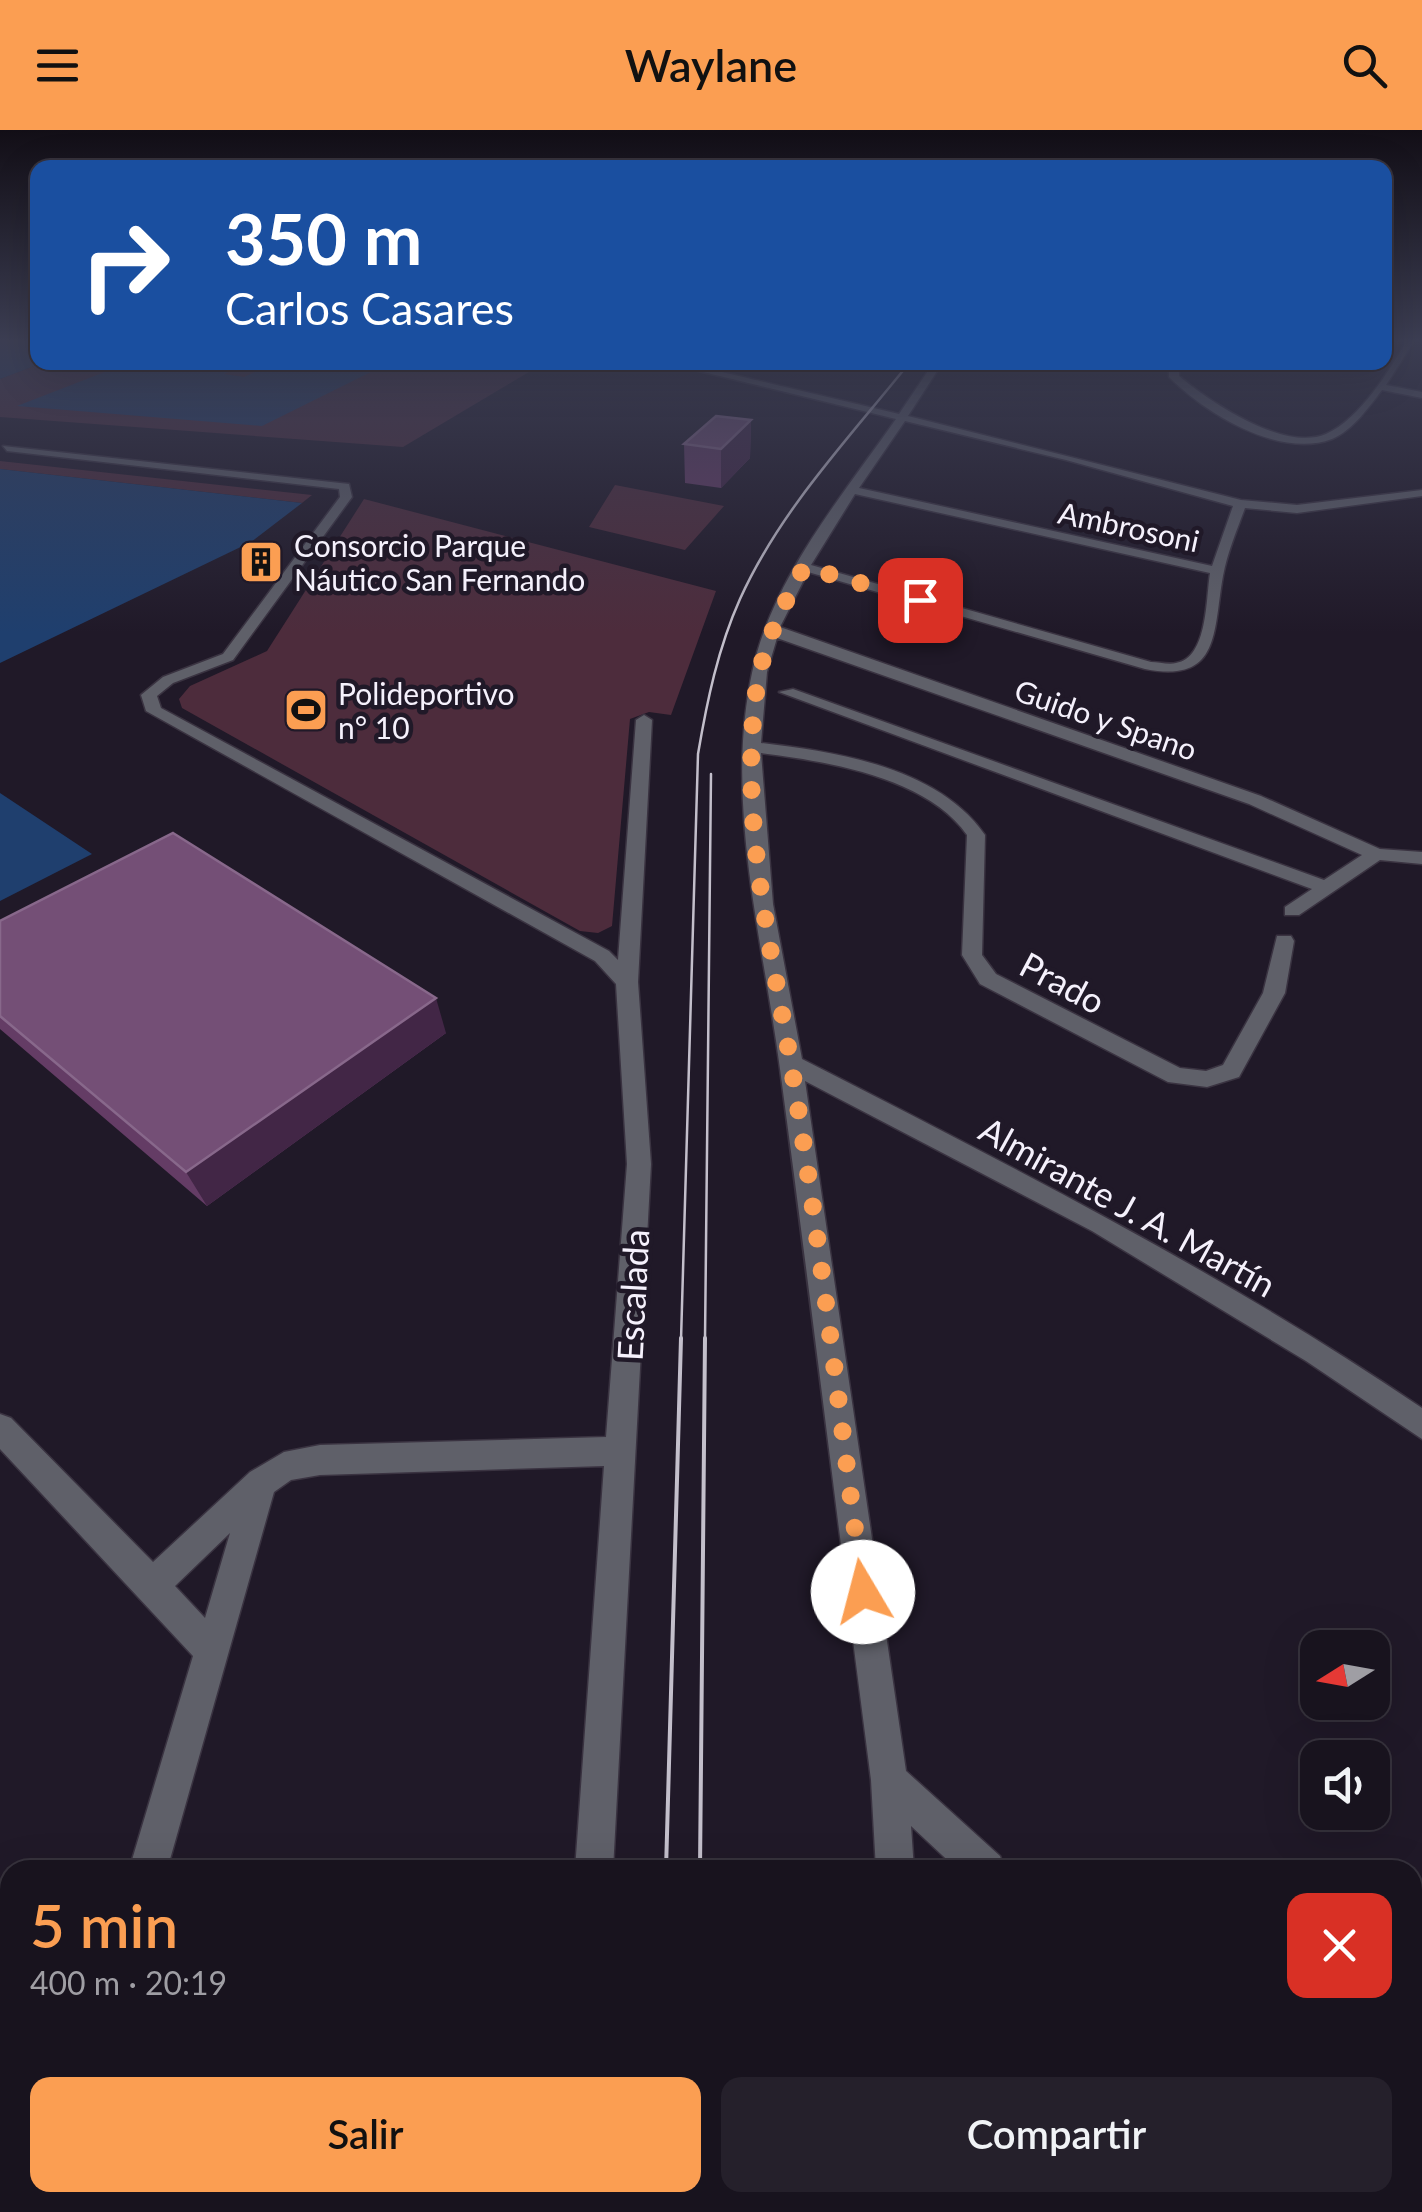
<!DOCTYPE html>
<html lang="es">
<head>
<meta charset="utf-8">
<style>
	body { margin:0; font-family:Lato,sans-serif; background:#25202b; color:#f1f3f6; height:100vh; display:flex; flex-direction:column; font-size:38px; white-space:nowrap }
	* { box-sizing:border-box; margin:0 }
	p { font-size:32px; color:#9f9ea4 }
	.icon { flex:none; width:55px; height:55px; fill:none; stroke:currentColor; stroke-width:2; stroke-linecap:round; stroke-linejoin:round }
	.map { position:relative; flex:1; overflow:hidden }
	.sheet { position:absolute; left:0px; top:1730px; width:1422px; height:352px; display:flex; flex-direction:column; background:#18131e; border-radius:30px 30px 0 0; box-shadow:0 10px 40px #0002,0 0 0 2px #36323c }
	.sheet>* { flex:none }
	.banner { position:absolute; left:30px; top:30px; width:1362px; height:210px; border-radius:20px; box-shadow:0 10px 40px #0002,0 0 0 2px #36323c; background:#1a4fa0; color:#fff; overflow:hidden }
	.needle { width:65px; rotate:259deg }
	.tools { position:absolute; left:1300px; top:1500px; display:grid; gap:20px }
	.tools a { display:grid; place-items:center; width:90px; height:90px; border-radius:20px; background:#18131e; box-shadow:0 10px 40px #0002,0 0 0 2px #36323c; font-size:50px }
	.pin { position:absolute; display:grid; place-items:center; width:85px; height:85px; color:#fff; margin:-42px; border-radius:20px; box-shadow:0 5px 15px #0006 }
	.me { position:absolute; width:110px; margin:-55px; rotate:352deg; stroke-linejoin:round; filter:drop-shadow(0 0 8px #0008) }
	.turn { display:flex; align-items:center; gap:35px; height:210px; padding:0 30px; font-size:45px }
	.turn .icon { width:130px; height:130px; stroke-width:2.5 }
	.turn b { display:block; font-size:70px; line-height:85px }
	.round { display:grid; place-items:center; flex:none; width:105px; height:105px; border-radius:20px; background:#25202b }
	.head { display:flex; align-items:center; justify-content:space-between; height:170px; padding:0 30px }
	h1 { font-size:60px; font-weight:600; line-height:75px; color:#fb9e52 }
	.cta { display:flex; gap:20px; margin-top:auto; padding:20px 30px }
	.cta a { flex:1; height:115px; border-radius:20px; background:#fb9e52; color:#111; font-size:40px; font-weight:600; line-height:115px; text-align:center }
	.cta a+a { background:#25202b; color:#f1f3f6 }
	header { display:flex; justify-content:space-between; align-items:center; height:130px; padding:0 30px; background:#fb9e52; color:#111; font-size:45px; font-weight:600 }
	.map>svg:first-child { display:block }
	.green { fill:#4d2c3c }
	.water { fill:#1f3f6e }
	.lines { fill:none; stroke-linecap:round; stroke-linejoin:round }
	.minor-casing { stroke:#3a3341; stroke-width:3 }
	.minor { fill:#5f6069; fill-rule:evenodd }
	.tram-far1 { stroke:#c3bfcb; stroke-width:2.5 }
	.tram { stroke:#c3bfcb; stroke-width:4 }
	.wall { fill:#643c65 }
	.shaded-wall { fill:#422646 }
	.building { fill:#744f76; stroke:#88688b; stroke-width:2.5 }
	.route { stroke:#fb9e52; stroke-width:18; stroke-dasharray:0 32.4 }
	.labels { text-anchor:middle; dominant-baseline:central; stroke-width:9; stroke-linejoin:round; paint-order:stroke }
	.far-street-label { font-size:30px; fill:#f5f1fc; stroke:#201928 }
	.far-poi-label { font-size:30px; fill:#f5f1fc; stroke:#201928; text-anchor:start }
	.street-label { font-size:35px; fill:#f5f1fc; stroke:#201928 }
</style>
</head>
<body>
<header><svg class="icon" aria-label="menu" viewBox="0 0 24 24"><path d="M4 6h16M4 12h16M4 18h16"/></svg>Waylane<svg class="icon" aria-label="search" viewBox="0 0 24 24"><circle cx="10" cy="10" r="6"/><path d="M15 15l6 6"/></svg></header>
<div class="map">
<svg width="1422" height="2082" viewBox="0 0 1422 2082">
	<rect width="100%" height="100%" fill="#201928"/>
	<path class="green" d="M 42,233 L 544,233 L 403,317 L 0,287 L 0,249 Z
		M 0,331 L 312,365 L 302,373 L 0,339 Z
		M 615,355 L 724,376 L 685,420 L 589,397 Z
		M 364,369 L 716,461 L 671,585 L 649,582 L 630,589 L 612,796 L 598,803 L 580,801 L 182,578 L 179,569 L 190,556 L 267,521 Z"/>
	<path class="water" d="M 0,210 L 37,210 L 38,232 L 42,233 L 0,249 Z
		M 128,233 L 248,233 L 224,244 L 244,247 L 274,233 L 389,233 L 262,296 L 17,276 Z
		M 0,339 L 302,373 L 251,412 L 0,533 Z
		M 0,663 L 92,724 L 0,771 Z"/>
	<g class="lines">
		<defs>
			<path id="minor" d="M 1407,210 L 1415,210 L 1386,255 L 1422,262 L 1422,268 L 1382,260 C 1369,277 1352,301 1332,309 C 1279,329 1205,283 1169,247 L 1169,232 L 1179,232 L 1179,246 C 1210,272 1284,322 1326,304 C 1360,289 1389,241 1407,210 Z
				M 662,232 L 680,232 L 899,284 L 934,232 L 943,232 L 908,286 L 1241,370 L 1297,375 L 1422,360 L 1422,366 L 1297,383 L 1245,378 C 1237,400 1227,423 1223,446 C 1213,501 1221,554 1145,539 L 808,442 L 780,497 L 1261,666 L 1380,719 L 1422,722 L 1422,734 L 1380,730 L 1299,785 L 1285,785 L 1285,777 L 1312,759 L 779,562 L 793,559 L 1324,750 L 1362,725 L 1249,674 L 777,508 L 767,542 L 761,613 C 837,622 938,637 985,705 L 982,825 L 996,844 L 1180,938 L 1206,941 L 1223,935 L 1263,863 L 1277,806 L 1291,806 L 1294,811 L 1285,863 L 1239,947 L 1207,957 L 1168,952 L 980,854 L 962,825 L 967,705 C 927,647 825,631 761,623 L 773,774 L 802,929 C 1015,1038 1223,1143 1422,1278 L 1422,1309 L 1306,1231 L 1092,1101 L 805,951 L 906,1641 L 1000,1726 L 1005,1740 L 958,1740 L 911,1696 L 914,1740 L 876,1740 L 871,1650 C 840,1413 812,1176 780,939 C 763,809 724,674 752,543 C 771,450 842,366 896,289 ZM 905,291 L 1066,330 L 1233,376 L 1212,436 L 859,358 ZM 855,364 L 1210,443 C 1206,467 1208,528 1176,533 C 1169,535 1158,532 1151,532 L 811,435 Z
				M 3,316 L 349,354 L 352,367 L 233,530 L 173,553 L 157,566 L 161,578 L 609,821 L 618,830 L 636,590 L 644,585 L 652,590 L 638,852 L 651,1034 L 613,1740 L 575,1740 L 604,1336 L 320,1345 L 291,1350 L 274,1362 L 167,1740 L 129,1740 L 193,1526 L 0,1319 L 0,1284 L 11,1288 L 153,1432 L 250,1342 L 284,1322 L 320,1315 L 606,1307 L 627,1034 L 616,854 L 595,831 L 146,581 L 141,565 L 163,547 L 223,524 L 340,367 L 339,359 L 7,321 ZM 230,1403 L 205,1488 L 175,1456 Z
				M 27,2072 L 73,2072 L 70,2082 L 24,2082 Z
				M 548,2072 L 594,2072 L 593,2082 L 547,2082 Z
				M 893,2072 L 939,2072 L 939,2082 L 893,2082 Z
				M 1318,2072 L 1369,2072 L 1373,2082 L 1321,2082 Z"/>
		</defs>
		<use href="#minor" class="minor-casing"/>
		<use href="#minor" class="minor"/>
		<path class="tram-far1" d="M 681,1210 L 698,624 C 707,571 718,518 740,469 C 780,380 850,307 910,232
			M 705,1210 L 711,644"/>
		<path class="tram" d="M 666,1740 L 681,1208
			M 700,1740 L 705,1208
			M 697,2072 L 697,2082
			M 656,2082 L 657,2072"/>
	</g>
	<path class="wall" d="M 733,232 L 754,232 L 751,237 Z
		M 751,290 L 750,328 L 721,358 L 685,353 L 684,314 Z
		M 0,791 L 446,903 L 207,1076 L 0,899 Z"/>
	<path class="shaded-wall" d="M 751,290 L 750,328 L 721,358 L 721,319 Z
		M 436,868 L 446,903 L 207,1076 L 186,1042 Z"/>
	<path class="building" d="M 716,286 L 751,290 L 721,319 L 684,314 Z
		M 173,703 L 436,868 L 186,1042 L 0,886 L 0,791 Z"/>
	<linearGradient id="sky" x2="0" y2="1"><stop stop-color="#120e16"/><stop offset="0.42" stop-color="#3c3e53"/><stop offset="1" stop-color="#3c3e53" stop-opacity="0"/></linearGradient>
	<rect width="1422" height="502" fill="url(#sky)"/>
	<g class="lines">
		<path class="route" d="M 863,1462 C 840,1286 820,1109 791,934 C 770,811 738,682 757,556 C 764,512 783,476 804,437 L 920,470"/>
	</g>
	<defs>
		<symbol id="building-square" viewBox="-11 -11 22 22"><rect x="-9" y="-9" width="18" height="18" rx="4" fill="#fb9e52" stroke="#201928"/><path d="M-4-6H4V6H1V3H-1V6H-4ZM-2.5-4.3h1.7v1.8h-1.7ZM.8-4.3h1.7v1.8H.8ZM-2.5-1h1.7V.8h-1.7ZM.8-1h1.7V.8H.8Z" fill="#111"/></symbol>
		<symbol id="stadium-square" viewBox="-11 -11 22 22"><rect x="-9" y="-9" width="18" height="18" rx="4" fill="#fb9e52" stroke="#201928"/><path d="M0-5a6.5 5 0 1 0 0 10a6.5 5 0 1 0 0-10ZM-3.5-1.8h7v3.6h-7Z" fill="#111"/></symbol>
	</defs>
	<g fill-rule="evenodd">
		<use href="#building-square" x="236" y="407" width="50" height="50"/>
		<use href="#stadium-square" x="281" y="555" width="50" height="50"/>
	</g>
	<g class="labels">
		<g class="far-street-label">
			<text transform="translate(1129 396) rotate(12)">Ambrosoni</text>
			<text transform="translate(1106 589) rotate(19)">Guido y Spano</text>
		</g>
		<g class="far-poi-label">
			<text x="294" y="415">Consorcio Parque<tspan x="294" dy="34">Náutico San Fernando</tspan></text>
			<text x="338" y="563">Polideportivo<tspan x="338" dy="34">n° 10</tspan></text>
		</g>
		<g class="street-label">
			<text transform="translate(1063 852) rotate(28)">Prado</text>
			<text transform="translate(1128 1076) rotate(29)">Almirante J. A. Martín</text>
			<text transform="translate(632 1165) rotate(-87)">Escalada</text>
		</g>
	</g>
</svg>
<div class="tools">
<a><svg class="needle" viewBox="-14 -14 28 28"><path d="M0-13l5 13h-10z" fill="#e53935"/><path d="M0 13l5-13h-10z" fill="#9f9ea4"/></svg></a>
<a><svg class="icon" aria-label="sound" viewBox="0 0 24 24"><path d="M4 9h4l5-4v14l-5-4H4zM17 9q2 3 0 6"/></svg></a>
</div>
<div class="pin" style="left:920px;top:470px;background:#d93025"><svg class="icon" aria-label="arrive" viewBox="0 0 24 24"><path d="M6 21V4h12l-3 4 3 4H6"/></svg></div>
<svg class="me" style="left:863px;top:1462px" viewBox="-20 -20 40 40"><circle r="19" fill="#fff"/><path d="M0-13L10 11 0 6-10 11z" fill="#fb9e52"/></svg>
<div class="banner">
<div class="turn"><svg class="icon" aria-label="right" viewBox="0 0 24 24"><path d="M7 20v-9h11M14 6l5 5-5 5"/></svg><div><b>350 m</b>Carlos Casares</div></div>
</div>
<section class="sheet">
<div class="head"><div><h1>5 min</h1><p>400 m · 20:19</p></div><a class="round" style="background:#d93025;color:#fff"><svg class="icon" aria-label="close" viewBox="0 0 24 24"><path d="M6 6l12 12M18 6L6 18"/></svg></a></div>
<div class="cta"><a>Salir</a><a>Compartir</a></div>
</section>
</div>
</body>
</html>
